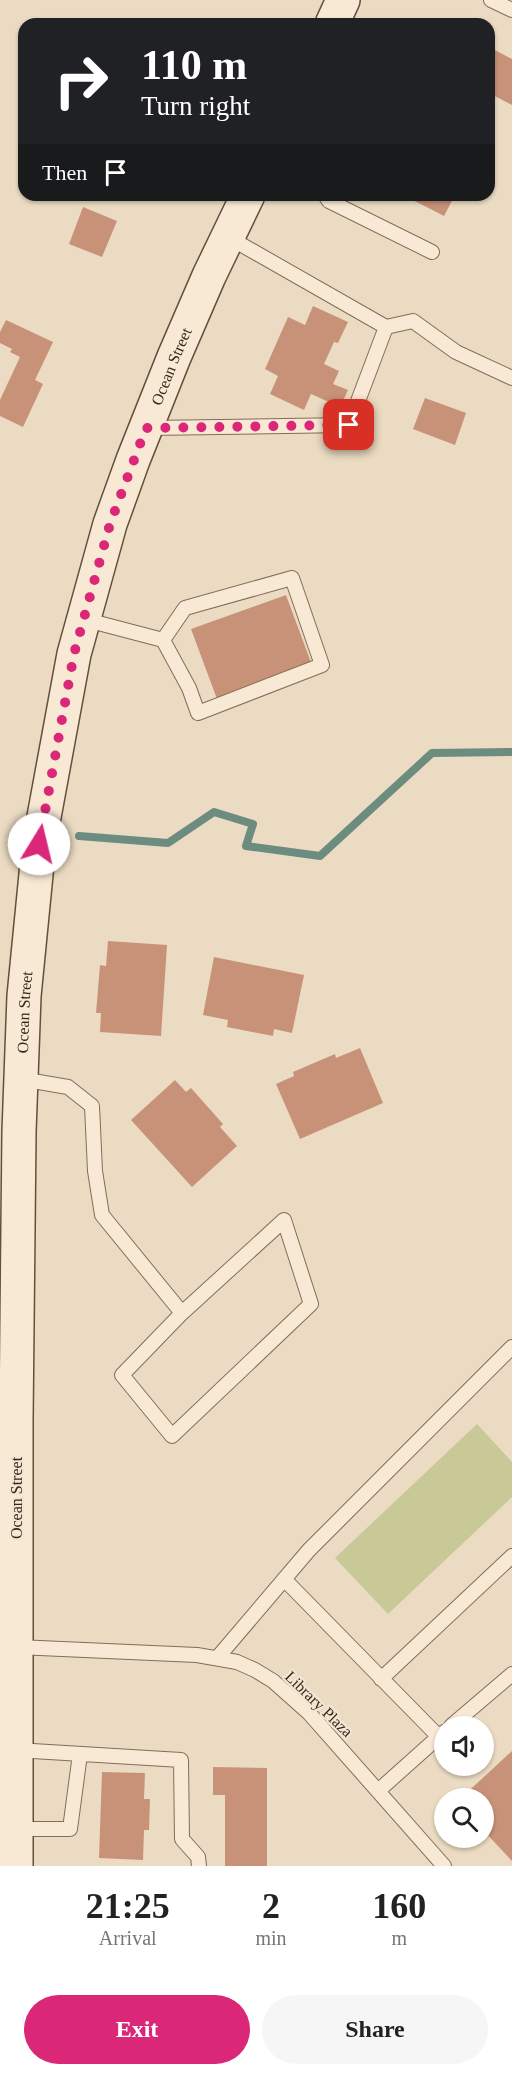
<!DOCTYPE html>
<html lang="en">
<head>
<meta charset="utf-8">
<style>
	body { margin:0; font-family:"Times New Roman",serif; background:#f6f6f6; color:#222; height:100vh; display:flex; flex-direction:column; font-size:22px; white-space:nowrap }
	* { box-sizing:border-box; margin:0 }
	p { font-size:20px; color:#767676 }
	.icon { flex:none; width:33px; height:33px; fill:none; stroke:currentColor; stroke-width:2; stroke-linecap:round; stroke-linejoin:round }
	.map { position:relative; height:1866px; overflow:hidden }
	.sheet { display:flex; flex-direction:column; background:#fff; flex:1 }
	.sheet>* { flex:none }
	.guide { position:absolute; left:18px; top:18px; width:477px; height:183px; border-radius:18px; box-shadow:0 2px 4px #0004; background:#202124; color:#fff; overflow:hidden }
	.fabs { position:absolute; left:434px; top:1716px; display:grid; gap:12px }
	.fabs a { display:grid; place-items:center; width:60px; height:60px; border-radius:50%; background:#fff; box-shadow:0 2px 4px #0004; font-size:30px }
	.pin { position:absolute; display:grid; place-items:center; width:51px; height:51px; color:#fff; margin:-26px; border-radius:12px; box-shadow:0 3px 9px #0006 }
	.me { position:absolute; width:66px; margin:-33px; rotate:9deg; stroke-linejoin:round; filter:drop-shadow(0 0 4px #0008) }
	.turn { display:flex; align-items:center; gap:21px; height:126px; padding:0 24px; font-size:27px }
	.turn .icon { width:78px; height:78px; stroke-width:2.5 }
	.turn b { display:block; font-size:42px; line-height:51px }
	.then { display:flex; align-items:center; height:57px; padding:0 24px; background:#0003; gap:12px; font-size:22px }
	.eta { display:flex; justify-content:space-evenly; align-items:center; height:102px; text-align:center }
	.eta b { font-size:36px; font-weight:700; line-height:42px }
	.cta { display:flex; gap:12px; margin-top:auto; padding:12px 24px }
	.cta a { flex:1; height:69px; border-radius:36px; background:#db2777; color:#fff; font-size:24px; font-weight:700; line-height:69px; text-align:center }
	.cta a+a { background:#f6f6f6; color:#222 }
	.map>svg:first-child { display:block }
	.green { fill:#c8c996 }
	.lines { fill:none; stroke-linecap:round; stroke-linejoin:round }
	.stream { stroke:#6c8c80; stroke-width:8 }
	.building { fill:#c89279 }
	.service-casing { stroke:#846c5a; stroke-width:16 }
	.secondary-casing { stroke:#664e3d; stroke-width:36 }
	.service { stroke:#f7e9d4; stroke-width:14 }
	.secondary { stroke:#f7e9d4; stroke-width:33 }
	.route { stroke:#db2777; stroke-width:10; stroke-dasharray:0 18 }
	.labels { text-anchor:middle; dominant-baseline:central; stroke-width:4.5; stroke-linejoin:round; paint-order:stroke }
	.street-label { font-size:16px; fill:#35261e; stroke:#f3e6d1 }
</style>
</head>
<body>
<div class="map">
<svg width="512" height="1866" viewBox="0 0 512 1866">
	<rect width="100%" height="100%" fill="#ebdbc2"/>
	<path class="green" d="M 477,1424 L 512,1462 L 512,1497 L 388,1614 L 335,1558 Z"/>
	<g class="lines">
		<path class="stream" d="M 79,836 L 168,843 L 214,812 L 253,824 L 246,846 L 320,856 L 432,753 L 512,752"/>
	</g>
	<path class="building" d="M 489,47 L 512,59 L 512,105 L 489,93 Z
		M 403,195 L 455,195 L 444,216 Z
		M 83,207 L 117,221 L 102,257 L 69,244 Z
		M 313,306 L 348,322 L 338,343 L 334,342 L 324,364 L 339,371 L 333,384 L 348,390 L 340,407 L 311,394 L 304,410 L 270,394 L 278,376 L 265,369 L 288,317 L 305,325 Z
		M 6,320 L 53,342 L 35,380 L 43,384 L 23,427 L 0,416 L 0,400 L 20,357 L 10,352 L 12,349 L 0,343 L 0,332 Z
		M 425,398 L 466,413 L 455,445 L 413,429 Z
		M 286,595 L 312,665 L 217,699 L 191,629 Z
		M 108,941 L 167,945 L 161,1036 L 100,1032 L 101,1013 L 96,1013 L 100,965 L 106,966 Z
		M 214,957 L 304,975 L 292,1033 L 274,1029 L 273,1036 L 227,1027 L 228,1020 L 203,1015 Z
		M 360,1048 L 383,1103 L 300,1139 L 276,1084 L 294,1076 L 293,1072 L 335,1054 L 336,1058 Z
		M 175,1080 L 186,1092 L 191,1088 L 223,1124 L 220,1127 L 237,1146 L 192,1187 L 131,1120 Z
		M 512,1751 L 512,1861 L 483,1830 L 483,1798 L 461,1798 Z
		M 213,1767 L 267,1768 L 267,1866 L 225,1866 L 225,1795 L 213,1795 Z
		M 102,1772 L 145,1773 L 144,1799 L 150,1799 L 149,1830 L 144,1830 L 143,1860 L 99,1858 Z"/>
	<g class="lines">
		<defs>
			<path id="service" d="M 491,0 L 512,10
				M 325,195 L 329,201 L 432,252
				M 386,327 L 413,321 L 456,352 L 512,378
				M 148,428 L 349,425 L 386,327 L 228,237
				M 83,619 L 163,640 L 185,608 L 292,578 L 322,665 L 198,713 L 189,688 L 163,640
				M 21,1079 L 68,1087 L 92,1106 L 95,1171 L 102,1215 L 182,1313 L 284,1220 L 311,1304 L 172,1436 L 122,1375 L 182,1313
				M 284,1579 L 439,1737
				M 17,1647 L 197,1655 L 237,1662 L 255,1670 L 273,1681 L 309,1713 L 444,1866
				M 218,1657 L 309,1550 L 512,1347
				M 381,1679 L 512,1556
				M 451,1726 L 512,1674
				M 16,1750 L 181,1760 L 182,1839 L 198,1857 L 199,1866
				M 378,1791 L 444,1732
				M 16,1829 L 70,1829 L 80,1754"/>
			<g id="secondary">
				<path d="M 332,24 L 343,0"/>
				<path id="s1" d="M 16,1866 L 16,1421 L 19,1132 L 24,996 L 39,844 L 74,654 L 110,524 L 133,460 L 174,357 L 209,276 L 248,195"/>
			</g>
		</defs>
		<use href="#service" class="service-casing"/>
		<use href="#secondary" class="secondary-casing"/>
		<use href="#service" class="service"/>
		<use href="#secondary" class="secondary"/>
	</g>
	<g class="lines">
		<path class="route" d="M 39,844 L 74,654 L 110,524 L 146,428 L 349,425"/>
	</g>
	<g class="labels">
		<g class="street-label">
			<text stroke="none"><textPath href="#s1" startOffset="1520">Ocean Street</textPath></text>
			<text stroke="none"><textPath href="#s1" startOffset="854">Ocean Street</textPath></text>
			<text transform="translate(16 1498) rotate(-90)">Ocean Street</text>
			<text transform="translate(319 1704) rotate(44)">Library Plaza</text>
		</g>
	</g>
</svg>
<div class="fabs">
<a><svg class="icon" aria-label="sound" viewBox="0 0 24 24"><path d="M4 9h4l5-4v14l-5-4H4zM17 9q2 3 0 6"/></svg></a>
<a><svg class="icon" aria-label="search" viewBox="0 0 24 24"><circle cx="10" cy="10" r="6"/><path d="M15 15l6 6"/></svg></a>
</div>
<div class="pin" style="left:349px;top:425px;background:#d93025"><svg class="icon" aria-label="arrive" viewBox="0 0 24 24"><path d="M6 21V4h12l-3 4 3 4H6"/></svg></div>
<svg class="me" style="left:39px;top:844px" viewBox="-20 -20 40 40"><circle r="19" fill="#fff"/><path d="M0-13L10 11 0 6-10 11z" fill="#db2777"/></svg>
<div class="guide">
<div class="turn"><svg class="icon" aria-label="right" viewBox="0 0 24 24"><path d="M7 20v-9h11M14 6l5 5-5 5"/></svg><div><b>110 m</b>Turn right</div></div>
<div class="then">Then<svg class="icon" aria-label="arrive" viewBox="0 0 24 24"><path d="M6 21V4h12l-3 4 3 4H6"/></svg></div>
</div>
</div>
<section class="sheet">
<div class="eta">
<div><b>21:25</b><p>Arrival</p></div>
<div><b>2</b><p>min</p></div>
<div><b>160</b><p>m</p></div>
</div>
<div class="cta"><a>Exit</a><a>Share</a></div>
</section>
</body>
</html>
